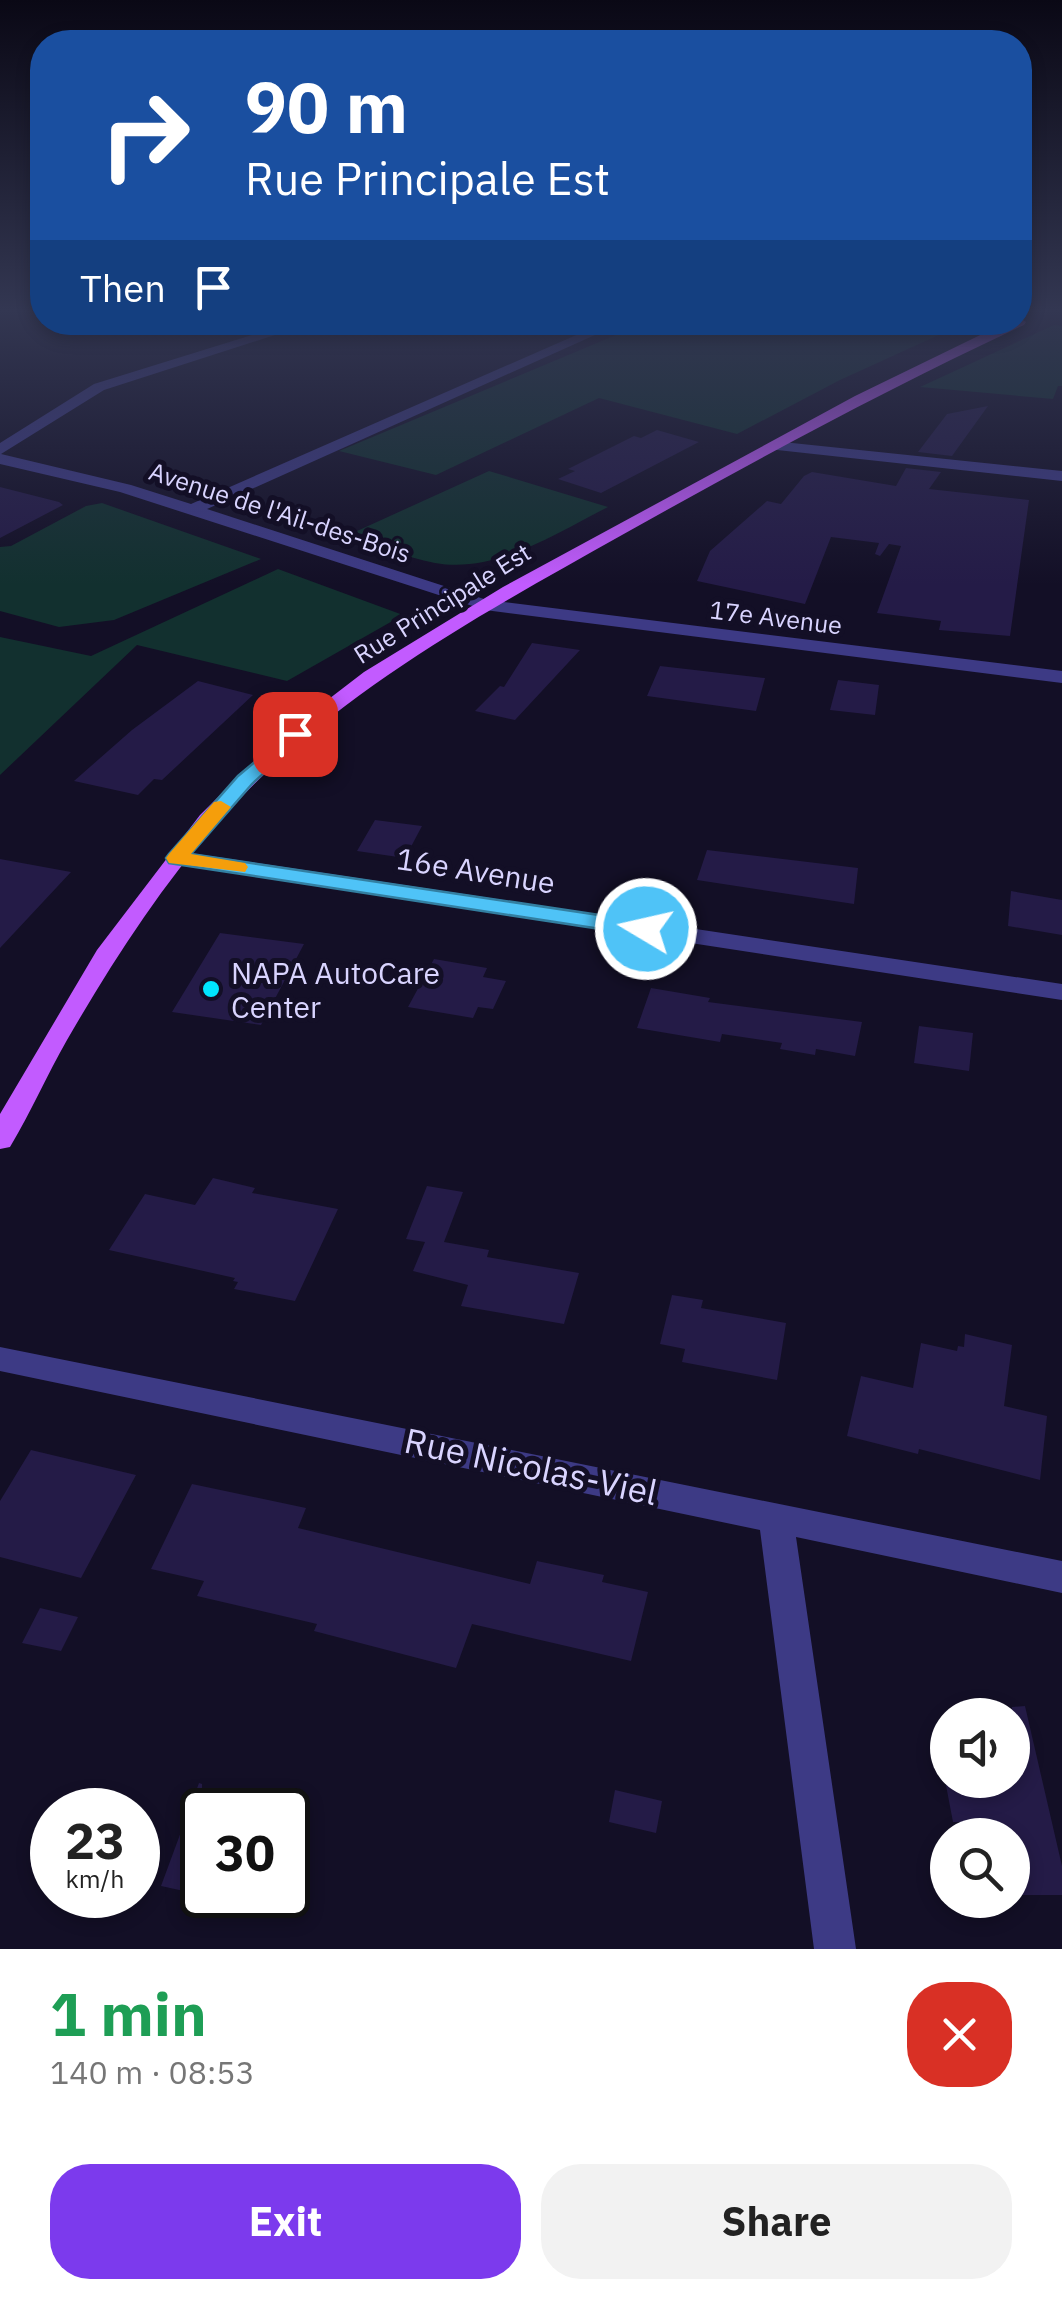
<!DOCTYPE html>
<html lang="en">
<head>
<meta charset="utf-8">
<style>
	body { margin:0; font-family:"IBM Plex Sans",sans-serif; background:#f2f2f2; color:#222; height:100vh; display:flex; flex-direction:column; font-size:38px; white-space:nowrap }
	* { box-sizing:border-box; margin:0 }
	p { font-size:32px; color:#767676 }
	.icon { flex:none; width:55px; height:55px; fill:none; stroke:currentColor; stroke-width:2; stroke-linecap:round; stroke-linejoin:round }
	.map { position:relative; height:1949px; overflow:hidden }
	.drawer { display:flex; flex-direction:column; background:#fff; flex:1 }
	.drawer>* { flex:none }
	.top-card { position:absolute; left:30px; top:30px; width:1002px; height:305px; border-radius:40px; box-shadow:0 5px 15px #0003; background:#1a4fa0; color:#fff; overflow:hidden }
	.buttons { position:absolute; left:930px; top:1698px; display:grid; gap:20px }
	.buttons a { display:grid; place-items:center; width:100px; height:100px; border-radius:50%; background:#fff; box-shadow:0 5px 15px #0003; font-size:50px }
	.speed { position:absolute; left:30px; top:1788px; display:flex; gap:20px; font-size:50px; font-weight:700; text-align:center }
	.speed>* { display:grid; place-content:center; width:130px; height:130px; border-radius:50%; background:#fff; box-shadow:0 5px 15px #0003; line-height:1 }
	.speed small { font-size:25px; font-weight:400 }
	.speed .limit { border:5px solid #111; border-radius:15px; background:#fff; color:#111 }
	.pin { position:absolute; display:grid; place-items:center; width:85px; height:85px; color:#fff; margin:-42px; border-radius:20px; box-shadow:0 5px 15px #0006 }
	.me { position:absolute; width:110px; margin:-55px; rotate:279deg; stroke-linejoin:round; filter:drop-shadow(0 0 8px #0008) }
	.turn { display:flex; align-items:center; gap:35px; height:210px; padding:0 50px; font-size:45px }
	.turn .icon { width:130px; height:130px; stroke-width:2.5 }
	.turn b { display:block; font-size:70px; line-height:85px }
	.then { display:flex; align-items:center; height:95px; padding:0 50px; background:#0003; gap:20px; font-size:38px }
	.round { display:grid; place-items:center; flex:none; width:105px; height:105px; border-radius:40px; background:#f2f2f2 }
	.overview { display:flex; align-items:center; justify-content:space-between; height:170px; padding:0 50px }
	h1 { font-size:60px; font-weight:800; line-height:75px; color:#1e9e55 }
	.action { display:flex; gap:20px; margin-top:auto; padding:20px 50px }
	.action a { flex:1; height:115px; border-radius:40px; background:#7c3aed; color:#fff; font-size:40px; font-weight:800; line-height:115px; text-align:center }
	.action a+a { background:#f2f2f2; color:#222 }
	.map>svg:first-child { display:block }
	.green { fill:#12302f }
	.building { fill:#241b47 }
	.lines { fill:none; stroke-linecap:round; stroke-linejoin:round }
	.street { fill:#3d3a85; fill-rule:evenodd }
	.primary { fill:#c25bff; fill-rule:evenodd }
	.route { fill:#4fc3f7; stroke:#337fa1; stroke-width:2.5 }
	.slow { fill:#f59e0b }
	.poi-dot { fill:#00e5ff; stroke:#130f26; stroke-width:4 }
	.labels { text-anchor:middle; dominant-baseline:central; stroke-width:10; stroke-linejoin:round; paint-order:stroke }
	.far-street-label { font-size:25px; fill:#d9d4ff; stroke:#130f26 }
	.street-label { font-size:30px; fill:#d9d4ff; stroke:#130f26 }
	.poi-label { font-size:30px; fill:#d9d4ff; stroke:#130f26; text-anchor:start }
	.near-street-label { font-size:35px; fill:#d9d4ff; stroke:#130f26 }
</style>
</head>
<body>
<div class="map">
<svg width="1062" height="1949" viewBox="0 0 1062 1949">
	<rect width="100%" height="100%" fill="#130f26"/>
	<path class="green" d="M 647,322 L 965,323 L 840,380 L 737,434 L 599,398 L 436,475 L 339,451 Z
		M 1054,325 L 1062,326 L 1062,386 L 1058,386 L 1053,399 L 920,387 Z
		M 489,471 L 608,507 C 556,533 496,574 435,563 C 405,557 375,545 346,536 Z
		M 102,503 L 261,559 L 114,620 L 59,627 L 0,611 L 0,547 L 11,546 L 86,506 Z
		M 278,569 L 403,615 L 287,681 L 137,645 L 0,775 L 0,637 L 91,656 Z"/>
	<path class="building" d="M 988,406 L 952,456 L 918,452 L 947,414 Z
		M 657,430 L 699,442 L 601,493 L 558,479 L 575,471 L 568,469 L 634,436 L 641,438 Z
		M 906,468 L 941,472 L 929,489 L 1029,500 L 1010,636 L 939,630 L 941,621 L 877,613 L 901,546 L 889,544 L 880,556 L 875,554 L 879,543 L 831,537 L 805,604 L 697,581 L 710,551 L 767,501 L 781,504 L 804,476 L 812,472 L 896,486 Z
		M 0,487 L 59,502 L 63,505 L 0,538 Z
		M 532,643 L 580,650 L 515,720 L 475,711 L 500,686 L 504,687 Z
		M 660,666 L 765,678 L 756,711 L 647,696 Z
		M 838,680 L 879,685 L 875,715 L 830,710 Z
		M 198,681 L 253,695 L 162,780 L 154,779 L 138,795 L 74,781 L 132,730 Z
		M 375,820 L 422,826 L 405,858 L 357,851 Z
		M 707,850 L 858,868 L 854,904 L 697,880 Z
		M 0,859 L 71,872 L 0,948 Z
		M 1011,891 L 1062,900 L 1062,935 L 1008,926 Z
		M 220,933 L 304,944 L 261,1025 L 172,1012 Z
		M 434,959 L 487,968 L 483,977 L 506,981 L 493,1009 L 478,1007 L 473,1018 L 408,1007 Z
		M 651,988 L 710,998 L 708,1002 L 862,1022 L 855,1056 L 816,1049 L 815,1055 L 780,1049 L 782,1043 L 722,1034 L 720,1042 L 637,1028 Z
		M 919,1026 L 973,1033 L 969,1071 L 914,1063 Z
		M 213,1178 L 255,1188 L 252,1193 L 338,1209 L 295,1301 L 234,1289 L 238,1282 L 233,1281 L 235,1278 L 109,1250 L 145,1194 L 195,1205 Z
		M 427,1186 L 463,1192 L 444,1242 L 489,1250 L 487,1257 L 579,1273 L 564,1324 L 461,1306 L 468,1285 L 413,1271 L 425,1242 L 406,1239 Z
		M 672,1295 L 703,1300 L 701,1308 L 786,1323 L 777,1380 L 682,1362 L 685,1349 L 660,1344 Z
		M 965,1334 L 1012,1345 L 1004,1406 L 1047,1416 L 1040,1480 L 919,1449 L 918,1454 L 847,1436 L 861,1376 L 913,1388 L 921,1343 L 957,1351 L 958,1346 L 964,1347 Z
		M 31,1450 L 136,1475 L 81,1578 L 0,1557 L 0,1501 Z
		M 192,1484 L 306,1508 L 298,1528 L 530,1584 L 537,1561 L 604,1575 L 602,1582 L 648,1592 L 631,1661 L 472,1624 L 456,1668 L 314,1631 L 317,1624 L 197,1596 L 204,1581 L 151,1569 Z
		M 40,1608 L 78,1617 L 61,1651 L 22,1643 Z
		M 1025,1706 L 1062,1866 L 1062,1895 L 1012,1895 L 1012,1835 L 977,1835 L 974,1822 L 953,1822 L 945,1780 L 1012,1780 L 1012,1707 Z
		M 199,1783 L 202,1784 L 202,1895 L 161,1886 Z
		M 615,1790 L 662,1801 L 656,1833 L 609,1822 Z"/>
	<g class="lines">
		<path class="street" d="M 294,322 L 315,322 L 104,390 L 1,454 L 131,485 L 191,504 L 606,322 L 624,322 L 207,509 L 487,600 L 1062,671 L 1062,683 L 485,610 L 120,492 L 0,464 L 0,443 L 94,384 Z
			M 773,441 L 1062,471 L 1062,481 L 768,449 L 765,446 Z
			M 177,851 L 1062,984 L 1062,1000 L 169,863 L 166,858 Z
			M 0,1347 L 1062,1561 L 1062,1593 L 796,1537 L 856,1949 L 814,1949 L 760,1530 L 0,1371 Z"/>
		<path class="primary" d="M 1020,318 L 1026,322 L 1024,325 C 887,389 754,461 622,535 C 476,617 330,696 217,823 C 159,889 111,964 67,1040 C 47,1075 31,1112 10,1147 L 0,1149 L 0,1114 L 97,950 L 200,815 L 278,738 L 364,672 L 503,587 L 855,396 L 1007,322 L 1020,322 Z"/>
	</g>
	<linearGradient id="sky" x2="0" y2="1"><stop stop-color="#0a0815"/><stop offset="0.53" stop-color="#333752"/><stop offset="1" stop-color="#333752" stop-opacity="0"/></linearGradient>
	<rect width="1062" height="585" fill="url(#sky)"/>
	<path class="route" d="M 295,728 L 305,734 L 302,738 L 252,784 L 191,854 L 646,922 L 657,929 L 646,936 L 169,863 L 166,858 L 169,854 L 238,776 Z"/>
	<path class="slow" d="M 221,801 L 231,807 L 191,854 L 245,863 L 248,867 L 245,872 L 169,863 L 166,858 L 169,854 L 214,802 Z"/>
	<circle class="poi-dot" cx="211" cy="989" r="10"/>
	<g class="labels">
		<g class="far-street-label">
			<text transform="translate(280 512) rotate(18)">Avenue de l'Ail-des-Bois</text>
			<text transform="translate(442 603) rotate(-32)">Rue Principale Est</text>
			<text transform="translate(776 617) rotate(7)">17e Avenue</text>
		</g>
		<g class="street-label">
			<text transform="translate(476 870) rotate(9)">16e Avenue</text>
		</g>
		<g class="poi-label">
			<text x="231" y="972">NAPA AutoCare<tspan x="231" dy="34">Center</tspan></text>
		</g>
		<g class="near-street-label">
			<text transform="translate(531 1466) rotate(12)">Rue Nicolas-Viel</text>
		</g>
	</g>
</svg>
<div class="buttons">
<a><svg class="icon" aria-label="sound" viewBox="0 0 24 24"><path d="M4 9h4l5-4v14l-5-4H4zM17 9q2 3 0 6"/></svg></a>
<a><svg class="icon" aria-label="search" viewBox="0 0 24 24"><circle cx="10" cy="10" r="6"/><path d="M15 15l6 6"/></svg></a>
</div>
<div class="speed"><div>23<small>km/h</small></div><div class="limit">30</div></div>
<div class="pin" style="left:295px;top:734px;background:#d93025"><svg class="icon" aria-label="arrive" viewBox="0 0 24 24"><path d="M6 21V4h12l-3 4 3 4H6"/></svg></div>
<svg class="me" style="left:646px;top:929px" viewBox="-20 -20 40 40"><circle r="17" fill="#4fc3f7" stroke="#fff" stroke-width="3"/><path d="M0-11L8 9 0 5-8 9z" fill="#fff"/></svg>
<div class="top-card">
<div class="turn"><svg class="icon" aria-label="right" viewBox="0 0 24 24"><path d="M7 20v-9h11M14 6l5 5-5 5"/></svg><div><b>90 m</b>Rue Principale Est</div></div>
<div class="then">Then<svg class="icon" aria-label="arrive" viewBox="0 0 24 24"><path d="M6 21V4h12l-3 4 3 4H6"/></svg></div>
</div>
</div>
<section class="drawer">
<div class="overview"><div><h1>1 min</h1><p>140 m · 08:53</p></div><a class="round" style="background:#d93025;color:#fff"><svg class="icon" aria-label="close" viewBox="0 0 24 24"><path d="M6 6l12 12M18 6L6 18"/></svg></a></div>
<div class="action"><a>Exit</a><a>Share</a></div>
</section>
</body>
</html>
